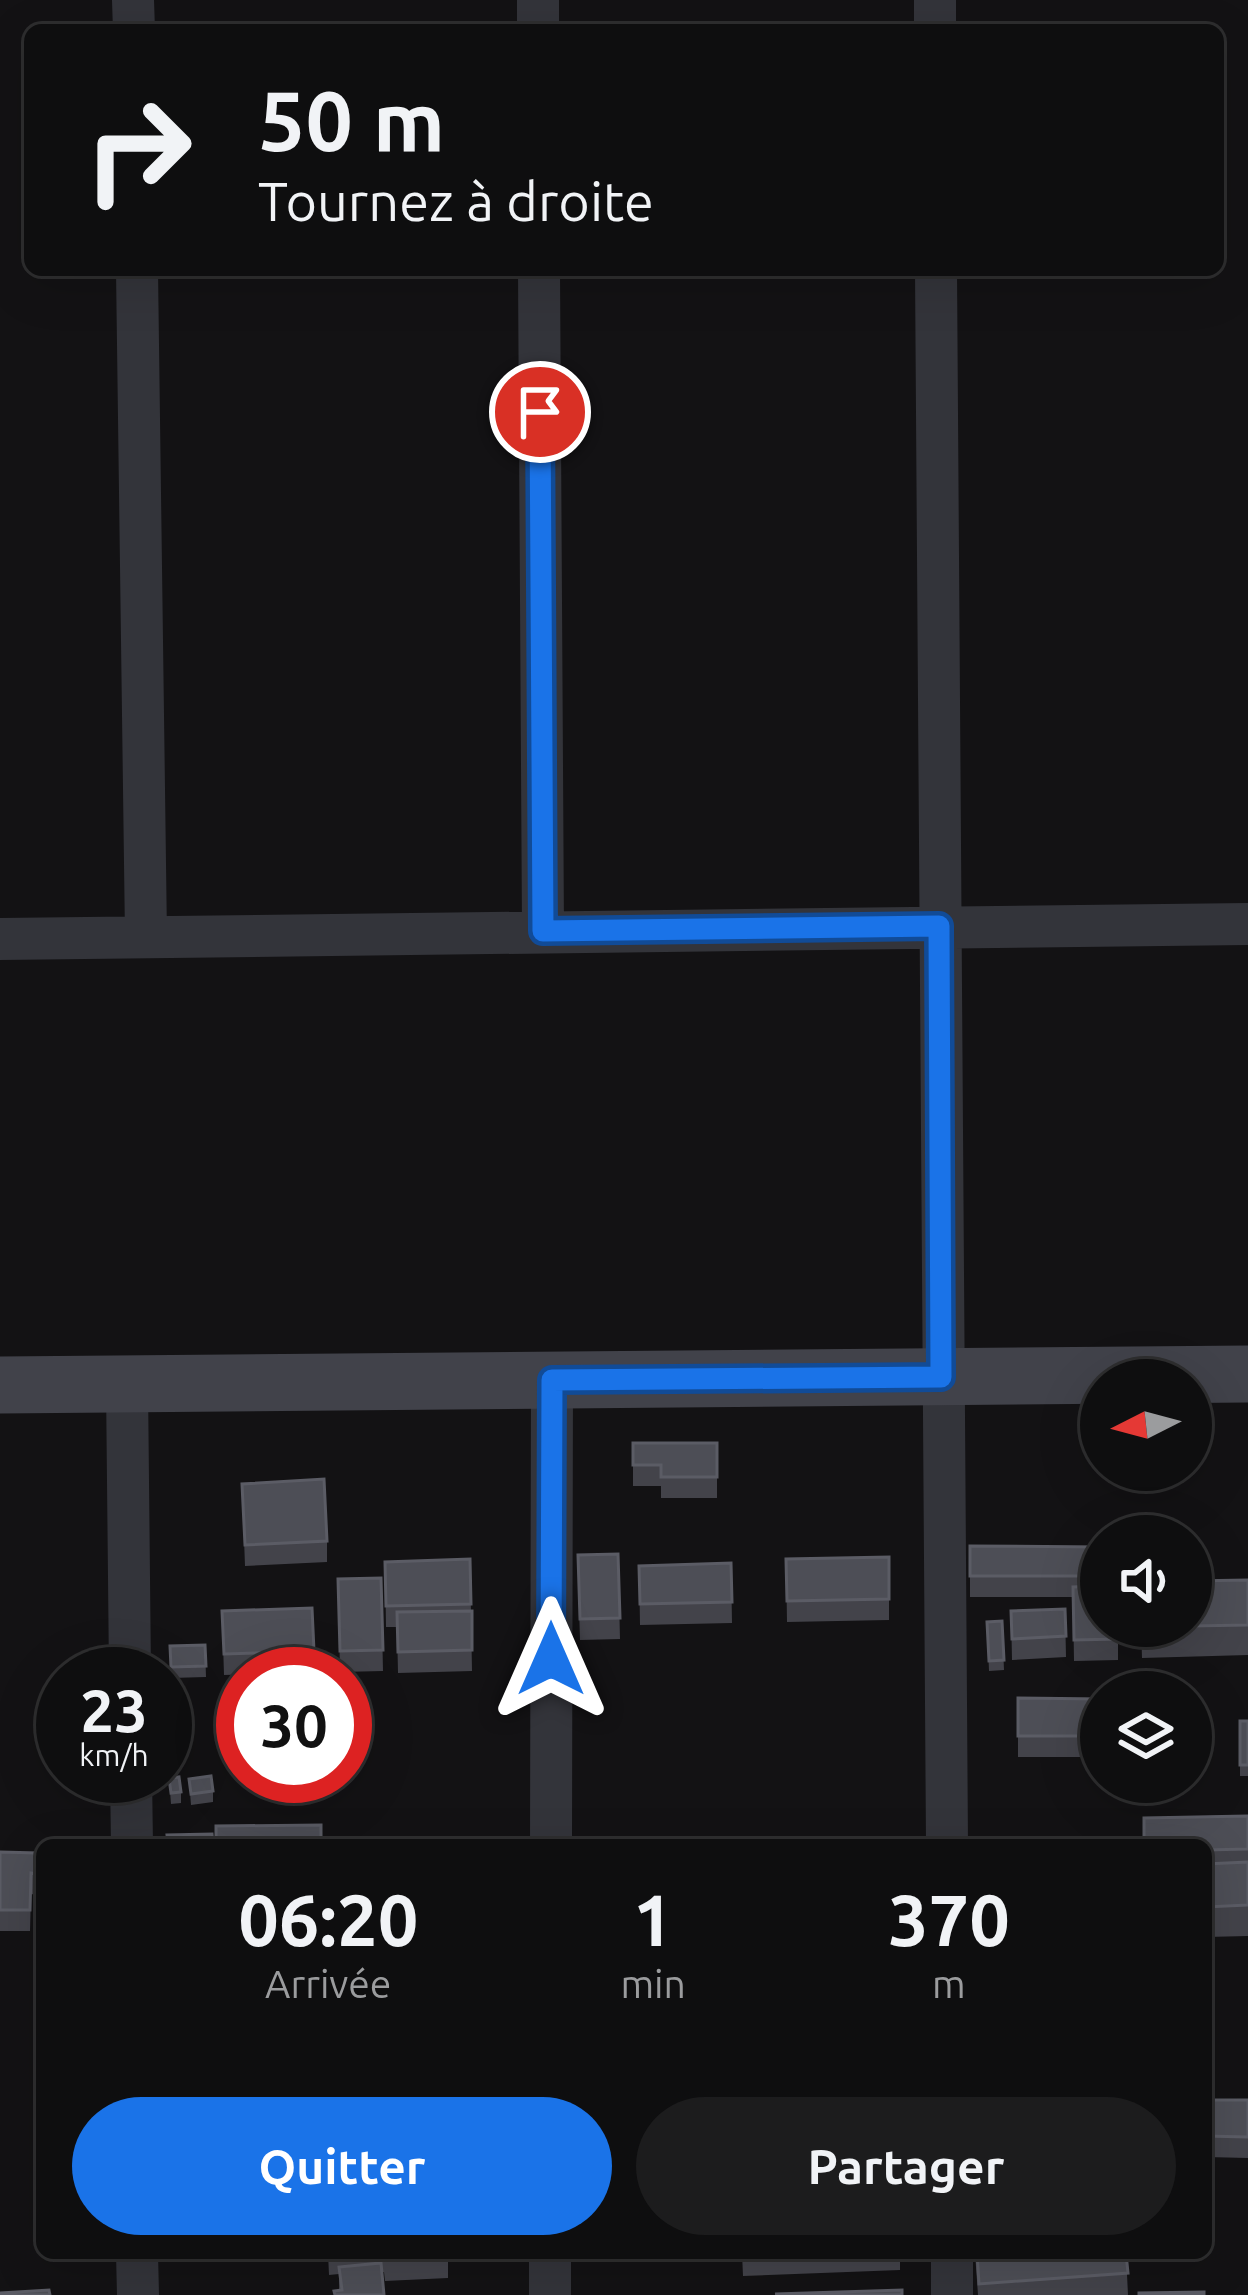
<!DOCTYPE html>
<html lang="fr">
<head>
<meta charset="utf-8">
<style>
	body { margin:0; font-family:Ubuntu,sans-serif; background:#1c1c1d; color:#f1f3f6; height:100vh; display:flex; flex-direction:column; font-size:45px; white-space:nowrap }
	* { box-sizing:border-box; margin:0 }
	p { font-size:39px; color:#9b9c9e }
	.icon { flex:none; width:66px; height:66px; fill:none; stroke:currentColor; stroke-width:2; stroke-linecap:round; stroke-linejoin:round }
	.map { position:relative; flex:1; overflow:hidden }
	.details { position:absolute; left:36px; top:1839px; width:1176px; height:420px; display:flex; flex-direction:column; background:#0e0e0f; border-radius:18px; box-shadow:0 12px 48px #0002,0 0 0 3px #2e2e2f }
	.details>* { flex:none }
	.banner { position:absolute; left:24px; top:24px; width:1200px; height:252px; border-radius:18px; box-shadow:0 12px 48px #0002,0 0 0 3px #2e2e2f; background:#0e0e0f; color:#f1f3f6; overflow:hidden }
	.needle { width:78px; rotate:264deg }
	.controls { position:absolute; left:1080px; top:1359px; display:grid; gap:24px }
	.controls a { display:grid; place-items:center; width:132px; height:132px; border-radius:50%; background:#0e0e0f; box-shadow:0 12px 48px #0002,0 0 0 3px #2e2e2f; font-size:60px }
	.speed { position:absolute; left:36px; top:1647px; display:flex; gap:24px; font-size:60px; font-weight:700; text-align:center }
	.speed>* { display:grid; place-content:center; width:156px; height:156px; border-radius:50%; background:#0e0e0f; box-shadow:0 12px 48px #0002,0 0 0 3px #2e2e2f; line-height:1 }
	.speed small { font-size:30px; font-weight:400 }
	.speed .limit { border:18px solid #d22; background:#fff; color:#111 }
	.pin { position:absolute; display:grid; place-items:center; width:102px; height:102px; color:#fff; margin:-51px; border:6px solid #fff; border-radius:50%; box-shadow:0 3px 12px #0007 }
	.me { position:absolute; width:132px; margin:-66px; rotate:0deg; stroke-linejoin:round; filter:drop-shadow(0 0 9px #0008) }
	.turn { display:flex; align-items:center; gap:42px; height:252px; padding:0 36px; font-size:54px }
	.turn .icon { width:156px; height:156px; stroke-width:2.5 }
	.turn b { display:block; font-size:84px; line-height:102px }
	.eta { display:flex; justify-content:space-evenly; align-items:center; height:204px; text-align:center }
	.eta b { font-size:72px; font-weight:700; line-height:84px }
	.action { display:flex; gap:24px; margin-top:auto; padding:24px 36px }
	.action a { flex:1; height:138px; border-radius:72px; background:#1a73e8; color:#fff; font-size:48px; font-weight:700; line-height:138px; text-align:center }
	.action a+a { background:#1c1c1d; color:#f1f3f6 }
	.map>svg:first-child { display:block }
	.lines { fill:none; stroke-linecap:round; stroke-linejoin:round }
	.street { stroke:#33343a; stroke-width:42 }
	.secondary { stroke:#41424a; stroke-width:57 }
	.wall { fill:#43434a }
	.building { fill:#4d4e56; stroke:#5b5c65; stroke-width:3 }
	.route-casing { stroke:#114b97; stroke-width:30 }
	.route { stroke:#1a73e8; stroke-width:21 }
</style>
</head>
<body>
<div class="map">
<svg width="1248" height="2295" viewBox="0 0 1248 2295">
	<rect width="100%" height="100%" fill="#131214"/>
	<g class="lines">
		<path class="street" d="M 133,0 L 134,30
			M 538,0 L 538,30
			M 935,0 L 935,30
			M 137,270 L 146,937
			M 539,270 L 543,931
			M 936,270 L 947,1845
			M 0,939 L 1248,924
			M 127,1384 L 130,1674
			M 131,1776 L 132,1845
			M 551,1845 L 552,1380
			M 137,2253 L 138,2295
			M 952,2253 L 952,2295
			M 550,2295 L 550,2253"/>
		<path class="secondary" d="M 0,1385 L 1248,1374"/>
	</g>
	<path class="wall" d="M 633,1443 L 717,1443 L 717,1498 L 661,1498 L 661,1486 L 633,1486 Z
		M 242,1484 L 327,1541 L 327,1562 L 245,1566 Z
		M 970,1546 L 1101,1547 L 1101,1626 L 1118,1626 L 1118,1660 L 1074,1661 L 1073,1597 L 970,1597 Z
		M 618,1554 L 620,1639 L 580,1640 L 578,1576 Z
		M 889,1557 L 889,1620 L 787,1622 L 786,1559 Z
		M 470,1559 L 472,1671 L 398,1673 L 397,1627 L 386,1627 L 385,1562 Z
		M 731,1563 L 732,1623 L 640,1625 L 639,1566 Z
		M 381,1578 L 383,1671 L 340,1672 L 338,1579 Z
		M 1248,1580 L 1248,1655 L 1142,1658 L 1141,1626 Z
		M 312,1608 L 314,1672 L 224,1675 L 222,1611 Z
		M 1065,1609 L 1066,1657 L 1012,1660 L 1011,1611 Z
		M 1002,1621 L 1004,1670 L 989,1671 L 987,1622 Z
		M 205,1645 L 206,1677 L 171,1678 L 170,1646 Z
		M 1018,1698 L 1101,1699 L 1101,1757 L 1018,1757 Z
		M 1240,1721 L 1248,1721 L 1248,1776 L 1240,1776 Z
		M 169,1778 L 181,1792 L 181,1803 L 171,1804 Z
		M 189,1779 L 213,1791 L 213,1802 L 191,1805 Z
		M 1248,1816 L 1248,1936 L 1206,1937 L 1206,1845 Z
		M 0,1852 L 37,1853 L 37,1895 L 31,1894 L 30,1931 L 0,1931 Z
		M 1206,2100 L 1248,2100 L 1248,2158 L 1206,2157 Z
		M 181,2253 L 268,2253 L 268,2261 L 181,2262 Z
		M 328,2253 L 448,2253 L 448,2278 L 385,2281 L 384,2272 L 382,2272 L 339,2291 L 339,2274 L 329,2275 Z
		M 742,2253 L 900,2253 L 900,2270 L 743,2276 Z
		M 975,2253 L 1126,2253 L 1128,2295 L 978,2295 Z"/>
	<path class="building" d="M 633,1443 L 717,1443 L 717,1477 L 661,1477 L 661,1465 L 633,1465 Z
		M 324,1479 L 327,1541 L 245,1545 L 242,1484 Z
		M 970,1546 L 1101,1547 L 1101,1576 L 970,1576 Z
		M 618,1554 L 620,1618 L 580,1619 L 578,1555 Z
		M 889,1557 L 889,1599 L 787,1601 L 786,1559 Z
		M 470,1559 L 471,1604 L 386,1606 L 385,1562 Z
		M 731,1563 L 732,1602 L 640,1604 L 639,1566 Z
		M 381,1578 L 383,1650 L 340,1651 L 338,1579 Z
		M 1248,1580 L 1248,1625 L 1191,1626 L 1191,1581 Z
		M 1101,1586 L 1101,1626 L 1118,1626 L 1118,1639 L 1074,1640 L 1073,1587 Z
		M 312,1608 L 314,1651 L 224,1654 L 222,1611 Z
		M 1065,1609 L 1066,1636 L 1012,1639 L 1011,1611 Z
		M 472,1611 L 472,1650 L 398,1652 L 397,1612 Z
		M 1002,1621 L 1004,1660 L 989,1661 L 987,1622 Z
		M 205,1645 L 206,1666 L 171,1667 L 170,1646 Z
		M 1018,1698 L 1101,1699 L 1101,1736 L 1018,1736 Z
		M 1240,1721 L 1248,1721 L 1248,1765 L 1240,1765 Z
		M 211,1776 L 213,1791 L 191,1794 L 189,1779 Z
		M 179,1777 L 181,1792 L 171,1793 L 169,1778 Z
		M 1248,1816 L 1248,1849 L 1206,1850 L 1206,1845 L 1144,1845 L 1144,1818 Z
		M 321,1825 L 321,1845 L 216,1845 L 216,1826 Z
		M 212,1834 L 213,1845 L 168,1845 L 167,1835 Z
		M 0,1852 L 37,1853 L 37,1874 L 31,1873 L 30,1910 L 0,1910 Z
		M 1248,1862 L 1248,1905 L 1206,1907 L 1206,1864 Z
		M 1206,2100 L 1248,2100 L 1248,2137 L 1206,2136 Z
		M 977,2253 L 1126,2253 L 1128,2273 L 979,2284 Z
		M 381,2263 L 384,2295 L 335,2295 L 334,2291 L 342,2290 L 339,2267 Z
		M 49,2290 L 50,2295 L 0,2295 L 0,2293 Z
		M 902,2290 L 902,2295 L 775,2294 Z
		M 1204,2292 L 1204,2295 L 1139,2295 L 1139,2293 Z"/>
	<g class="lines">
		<defs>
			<path id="route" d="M 540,412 L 543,931 L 939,926 L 941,1377 L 552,1380 L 551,1659"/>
		</defs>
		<use href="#route" class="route-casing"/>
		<use href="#route" class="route"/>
	</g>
</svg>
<div class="controls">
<a><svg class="needle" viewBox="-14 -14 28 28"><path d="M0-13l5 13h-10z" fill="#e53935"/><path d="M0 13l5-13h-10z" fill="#9b9c9e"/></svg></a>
<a><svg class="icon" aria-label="sound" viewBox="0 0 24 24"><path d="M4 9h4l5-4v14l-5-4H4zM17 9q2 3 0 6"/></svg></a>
<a><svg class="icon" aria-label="layers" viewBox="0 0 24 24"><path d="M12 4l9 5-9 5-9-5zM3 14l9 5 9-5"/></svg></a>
</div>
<div class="speed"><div>23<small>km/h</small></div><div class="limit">30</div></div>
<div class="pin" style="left:540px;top:412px;background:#d93025"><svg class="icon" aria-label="arrive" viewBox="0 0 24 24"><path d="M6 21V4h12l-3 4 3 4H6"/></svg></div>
<svg class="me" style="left:551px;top:1659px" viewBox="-20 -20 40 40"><path d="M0-17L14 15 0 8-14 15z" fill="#1a73e8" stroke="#fff" stroke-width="4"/></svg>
<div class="banner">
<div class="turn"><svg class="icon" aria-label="right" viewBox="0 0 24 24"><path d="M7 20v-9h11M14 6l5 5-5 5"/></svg><div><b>50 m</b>Tournez à droite</div></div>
</div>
<section class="details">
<div class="eta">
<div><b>06:20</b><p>Arrivée</p></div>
<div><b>1</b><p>min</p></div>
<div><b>370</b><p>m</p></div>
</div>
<div class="action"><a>Quitter</a><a>Partager</a></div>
</section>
</div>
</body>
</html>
